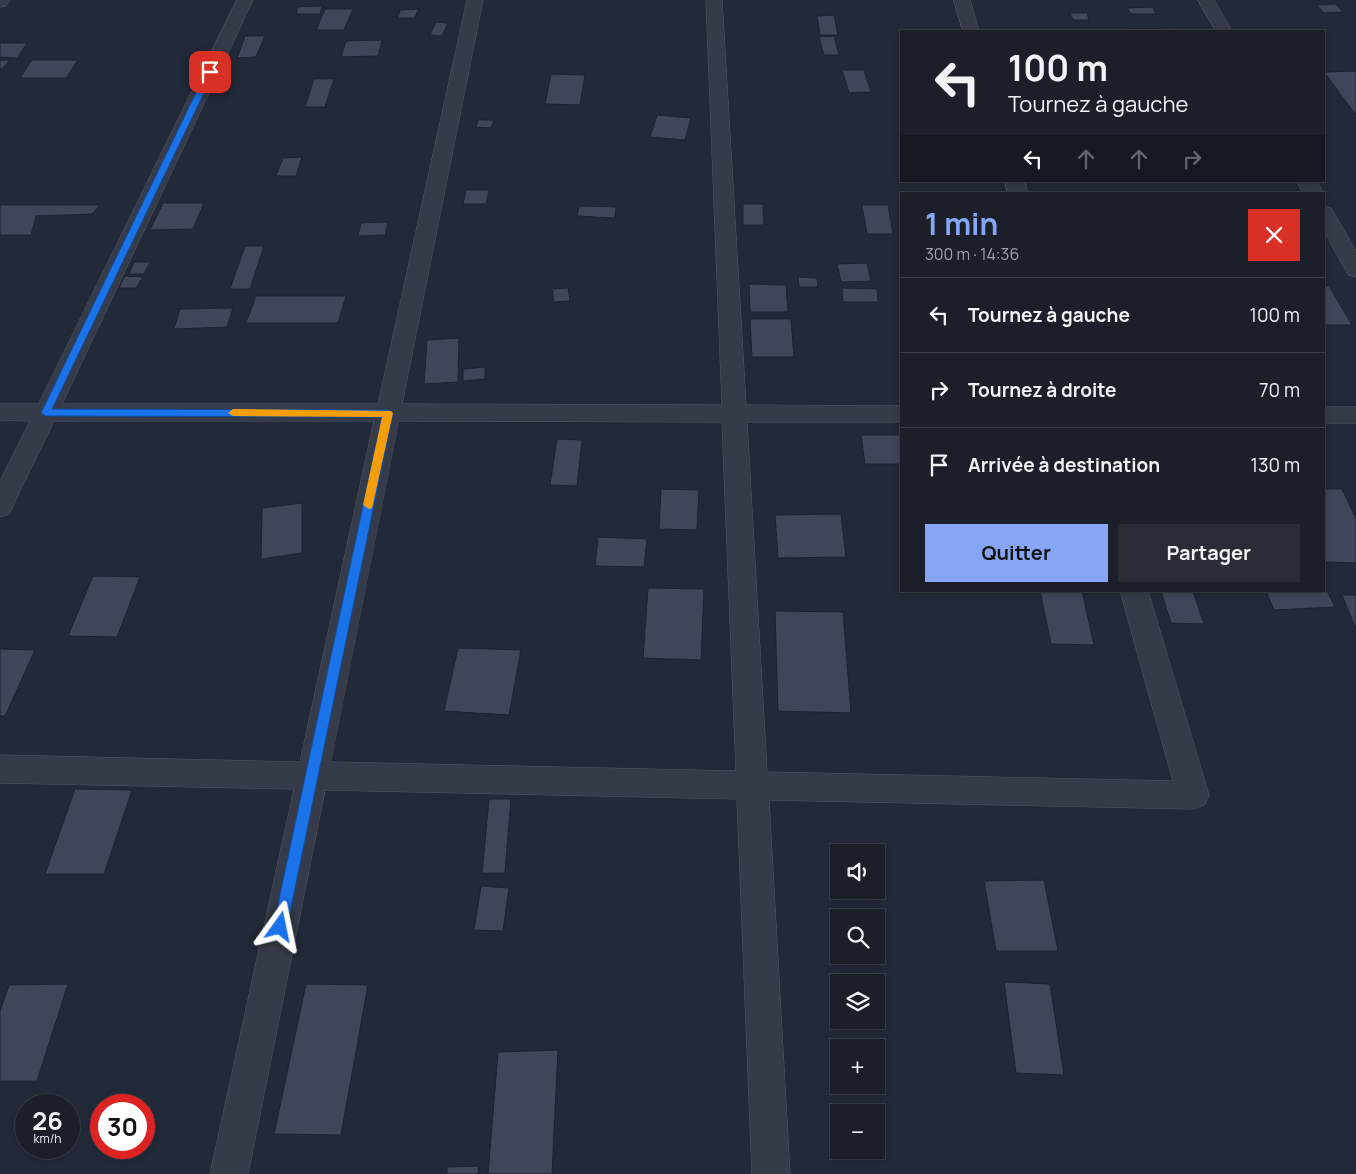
<!DOCTYPE html>
<html lang="fr">
<head>
<meta charset="utf-8">
<style>
	body { margin:0; font-family:Manrope,sans-serif; background:#272c36; color:#f1f3f6; height:100vh; display:flex; flex-direction:column; font-size:19px; white-space:nowrap }
	* { box-sizing:border-box; margin:0 }
	p { font-size:16px; color:#9fa2a8 }
	.icon { flex:none; width:28px; height:28px; fill:none; stroke:currentColor; stroke-width:2; stroke-linecap:round; stroke-linejoin:round }
	.map { position:relative; flex:1; overflow:hidden }
	.side { position:absolute; left:900px; top:192px; width:425px; height:400px; display:flex; flex-direction:column; background:#1a1f2a; border-radius:0px; box-shadow:0 2px 8px #0003,0 0 0 1px #383d47 }
	.side>* { flex:none }
	.hud { position:absolute; left:900px; top:30px; width:425px; height:152px; border-radius:0px; box-shadow:0 2px 8px #0003,0 0 0 1px #383d47; background:#1a1f2a; color:#f1f3f6; overflow:hidden }
	.tools { position:absolute; left:830px; top:844px; display:grid; gap:10px }
	.tools a { display:grid; place-items:center; width:55px; height:55px; border-radius:0px; background:#1a1f2a; box-shadow:0 2px 8px #0003,0 0 0 1px #383d47; font-size:25px }
	.speed { position:absolute; left:15px; top:1094px; display:flex; gap:10px; font-size:25px; font-weight:700; text-align:center }
	.speed>* { display:grid; place-content:center; width:65px; height:65px; border-radius:50%; background:#1a1f2a; box-shadow:0 2px 8px #0003,0 0 0 1px #383d47; line-height:1 }
	.speed small { font-size:12px; font-weight:400 }
	.speed .limit { border:8px solid #d22; background:#fff; color:#111 }
	.pin { position:absolute; display:grid; place-items:center; width:42px; height:42px; color:#fff; margin:-21px; border-radius:10px; box-shadow:0 2px 8px #0006 }
	.me { position:absolute; width:55px; margin:-28px; rotate:12deg; stroke-linejoin:round; filter:drop-shadow(0 0 4px #0008) }
	.turn { display:flex; align-items:center; gap:18px; height:105px; padding:0 25px; font-size:22px }
	.turn .icon { width:65px; height:65px; stroke-width:2.5 }
	.turn b { display:block; font-size:35px; line-height:42px }
	.lanes { display:flex; align-items:center; height:48px; padding:0 25px; background:#0003; justify-content:center; gap:25px; direction:ltr }
	.lanes .off { opacity:.35 }
	.round { display:grid; place-items:center; flex:none; width:52px; height:52px; border-radius:0px; background:#272c36 }
	.overview { display:flex; align-items:center; justify-content:space-between; height:85px; padding:0 25px }
	h1 { font-size:30px; font-weight:700; line-height:38px; color:#86a5f4 }
	.action { display:flex; gap:10px; margin-top:auto; padding:10px 25px }
	.action a { flex:1; height:58px; border-radius:0px; background:#86a5f4; color:#111; font-size:20px; font-weight:700; line-height:58px; text-align:center }
	.action a+a { background:#272c36; color:#f1f3f6 }
	ul { padding:0; list-style:none }
	li { display:flex; align-items:center; gap:15px; height:75px; padding:0 25px; border-top:1px solid #383d47 }
	li div { flex:1 }
	li b { display:block; font-size:19px }
	li em { font-style:normal }
	.map>svg:first-child { display:block }
	.building { fill:#3e4658; stroke:#1d222f }
	.lines { fill:none; stroke-linecap:round; stroke-linejoin:round }
	.minor-casing { stroke:#535966; stroke-width:1 }
	.minor { fill:#353b49; fill-rule:evenodd }
	.route { fill:#1a73e8; stroke:#114b97 }
	.slow { fill:#f59e0b }
</style>
</head>
<body>
<div class="map">
<svg width="1356" height="1174" viewBox="0 0 1356 1174">
	<rect width="100%" height="100%" fill="#222938"/>
	<path class="building" d="M 1336,4 L 1343,12 L 1324,13 L 1317,5 Z
		M 322,6 L 320,14 L 296,14 L 298,7 Z
		M 1152,7 L 1156,14 L 1131,14 L 1127,8 Z
		M 325,9 L 353,9 L 344,30 L 316,30 Z
		M 418,9 L 415,18 L 398,18 L 400,10 Z
		M 1070,13 L 1087,13 L 1089,20 L 1073,20 Z
		M 834,15 L 838,35 L 820,35 L 817,16 Z
		M 436,22 L 448,23 L 442,36 L 430,35 Z
		M 1174,28 L 1177,31 L 1132,31 L 1130,29 Z
		M 245,36 L 265,36 L 256,57 L 237,58 Z
		M 834,36 L 839,55 L 824,55 L 819,37 Z
		M 382,40 L 378,56 L 341,57 L 346,41 Z
		M 0,43 L 27,43 L 17,58 L 0,57 Z
		M 0,60 L 10,60 L 2,69 L 0,69 Z
		M 32,60 L 78,60 L 66,78 L 20,78 Z
		M 842,70 L 864,70 L 871,92 L 849,93 Z
		M 1356,71 L 1356,115 L 1324,72 Z
		M 551,74 L 585,75 L 580,105 L 545,104 Z
		M 314,79 L 334,79 L 325,107 L 305,107 Z
		M 657,115 L 691,118 L 685,140 L 650,137 Z
		M 478,120 L 494,120 L 491,128 L 476,127 Z
		M 302,157 L 296,176 L 276,176 L 283,158 Z
		M 466,190 L 489,190 L 486,204 L 463,204 Z
		M 163,203 L 204,203 L 193,229 L 150,230 Z
		M 743,204 L 763,204 L 764,225 L 743,225 Z
		M 0,205 L 100,205 L 92,214 L 36,216 L 31,235 L 0,235 Z
		M 862,205 L 888,205 L 893,234 L 867,234 Z
		M 579,206 L 616,207 L 615,218 L 577,216 Z
		M 388,222 L 385,235 L 358,236 L 361,223 Z
		M 245,246 L 264,246 L 250,289 L 230,289 Z
		M 134,262 L 150,262 L 144,274 L 129,274 Z
		M 867,263 L 871,281 L 841,282 L 837,264 Z
		M 125,276 L 143,277 L 136,288 L 119,288 Z
		M 798,277 L 817,278 L 818,287 L 799,287 Z
		M 749,284 L 786,285 L 788,312 L 750,312 Z
		M 1324,286 L 1329,286 L 1352,325 L 1324,325 Z
		M 568,288 L 570,301 L 554,302 L 552,289 Z
		M 842,288 L 877,289 L 878,302 L 843,302 Z
		M 256,296 L 346,296 L 338,323 L 246,323 Z
		M 233,308 L 227,327 L 174,329 L 180,309 Z
		M 750,319 L 791,319 L 794,357 L 752,357 Z
		M 459,338 L 458,382 L 424,384 L 427,340 Z
		M 485,367 L 485,379 L 463,381 L 463,369 Z
		M 861,435 L 901,435 L 901,464 L 865,464 Z
		M 557,439 L 582,440 L 577,486 L 550,485 Z
		M 661,489 L 699,490 L 697,530 L 659,529 Z
		M 1324,489 L 1342,489 L 1356,519 L 1356,563 L 1324,562 Z
		M 302,503 L 302,553 L 261,559 L 262,508 Z
		M 841,514 L 846,557 L 778,558 L 775,515 Z
		M 598,537 L 647,539 L 644,567 L 595,566 Z
		M 93,576 L 140,577 L 117,637 L 68,636 Z
		M 1324,585 L 1335,607 L 1274,610 L 1266,591 L 1324,591 Z
		M 648,588 L 704,589 L 701,660 L 643,658 Z
		M 1040,591 L 1082,591 L 1094,645 L 1051,644 Z
		M 1161,591 L 1193,591 L 1204,624 L 1171,623 Z
		M 1342,595 L 1356,595 L 1356,629 Z
		M 775,611 L 843,612 L 851,713 L 778,711 Z
		M 458,648 L 521,650 L 509,715 L 444,711 Z
		M 0,649 L 35,650 L 5,716 L 0,716 Z
		M 75,789 L 132,790 L 104,874 L 45,874 Z
		M 489,799 L 511,799 L 505,873 L 482,873 Z
		M 1044,880 L 1058,951 L 996,951 L 984,881 Z
		M 481,886 L 509,888 L 503,931 L 474,930 Z
		M 1004,982 L 1050,984 L 1064,1075 L 1016,1073 Z
		M 68,984 L 37,1081 L 0,1081 L 0,1011 L 9,985 Z
		M 306,984 L 368,985 L 341,1135 L 274,1134 Z
		M 558,1050 L 552,1174 L 488,1174 L 498,1052 Z
		M 479,1166 L 478,1174 L 447,1174 L 447,1167 Z"/>
	<g class="lines">
		<defs>
			<path id="minor" d="M 0,0 L 10,0 L 6,6 L 0,7 Z
				M 237,0 L 253,0 L 62,404 L 378,404 L 467,0 L 483,0 L 402,404 L 722,405 L 706,0 L 722,0 L 746,405 L 901,406 L 901,422 L 747,422 L 767,772 L 1173,781 L 1120,591 L 1148,591 L 1209,795 L 1204,805 L 1193,809 L 769,800 L 790,1174 L 752,1174 L 737,799 L 325,790 L 248,1174 L 210,1174 L 294,789 L 0,783 L 0,755 L 300,762 L 374,421 L 54,421 L 9,514 L 0,517 L 0,481 L 30,421 L 0,420 L 0,404 L 38,404 ZM 399,421 L 722,422 L 736,771 L 331,762 Z
				M 954,0 L 970,0 L 979,31 L 963,31 Z
				M 1198,0 L 1214,0 L 1232,31 L 1216,31 Z
				M 1005,181 L 1025,181 L 1028,194 L 1008,194 Z
				M 1297,181 L 1317,181 L 1324,194 L 1304,194 Z
				M 1324,206 L 1331,208 L 1356,251 L 1356,277 L 1348,275 L 1324,231 Z
				M 1324,407 L 1356,407 L 1356,423 L 1324,423 Z"/>
		</defs>
		<use href="#minor" class="minor-casing"/>
		<use href="#minor" class="minor"/>
	</g>
	<path class="route" d="M 207,70 L 214,72 L 52,409 L 388,410 L 393,413 L 287,927 L 285,932 L 280,934 L 275,932 L 273,927 L 382,417 L 46,416 L 41,413 Z"/>
	<path class="slow" d="M 233,409 L 391,411 L 393,413 L 372,508 L 369,509 L 363,505 L 382,417 L 233,416 L 228,413 Z"/>
</svg>
<div class="tools">
<a><svg class="icon" aria-label="sound" viewBox="0 0 24 24"><path d="M4 9h4l5-4v14l-5-4H4zM17 9q2 3 0 6"/></svg></a>
<a><svg class="icon" aria-label="search" viewBox="0 0 24 24"><circle cx="10" cy="10" r="6"/><path d="M15 15l6 6"/></svg></a>
<a><svg class="icon" aria-label="layers" viewBox="0 0 24 24"><path d="M12 4l9 5-9 5-9-5zM3 14l9 5 9-5"/></svg></a>
<a>+</a>
<a>−</a>
</div>
<div class="speed"><div>26<small>km/h</small></div><div class="limit">30</div></div>
<div class="pin" style="left:210px;top:72px;background:#d93025"><svg class="icon" aria-label="arrive" viewBox="0 0 24 24"><path d="M6 21V4h12l-3 4 3 4H6"/></svg></div>
<svg class="me" style="left:280px;top:927px" viewBox="-20 -20 40 40"><path d="M0-17L14 15 0 8-14 15z" fill="#1a73e8" stroke="#fff" stroke-width="4"/></svg>
<div class="hud">
<div class="turn"><svg class="icon" aria-label="left" viewBox="0 0 24 24"><path d="M17 20v-9H6M10 6l-5 5 5 5"/></svg><div><b>100 m</b>Tournez à gauche</div></div>
<div class="lanes"><svg class="icon" aria-label="left" viewBox="0 0 24 24"><path d="M17 20v-9H6M10 6l-5 5 5 5"/></svg><svg class="icon off" aria-label="ahead" viewBox="0 0 24 24"><path d="M12 20V5M6 11l6-6 6 6"/></svg><svg class="icon off" aria-label="ahead" viewBox="0 0 24 24"><path d="M12 20V5M6 11l6-6 6 6"/></svg><svg class="icon off" aria-label="right" viewBox="0 0 24 24"><path d="M7 20v-9h11M14 6l5 5-5 5"/></svg></div>
</div>
<section class="side">
<div class="overview"><div><h1>1 min</h1><p>300 m · 14:36</p></div><a class="round" style="background:#d93025;color:#fff"><svg class="icon" aria-label="close" viewBox="0 0 24 24"><path d="M6 6l12 12M18 6L6 18"/></svg></a></div>
<ul>
<li><svg class="icon" aria-label="left" viewBox="0 0 24 24"><path d="M17 20v-9H6M10 6l-5 5 5 5"/></svg><div><b>Tournez à gauche</b></div><em>100 m</em></li>
<li><svg class="icon" aria-label="right" viewBox="0 0 24 24"><path d="M7 20v-9h11M14 6l5 5-5 5"/></svg><div><b>Tournez à droite</b></div><em>70 m</em></li>
<li><svg class="icon" aria-label="arrive" viewBox="0 0 24 24"><path d="M6 21V4h12l-3 4 3 4H6"/></svg><div><b>Arrivée à destination</b></div><em>130 m</em></li>
</ul>
<div class="action"><a>Quitter</a><a>Partager</a></div>
</section>
</div>
</body>
</html>
